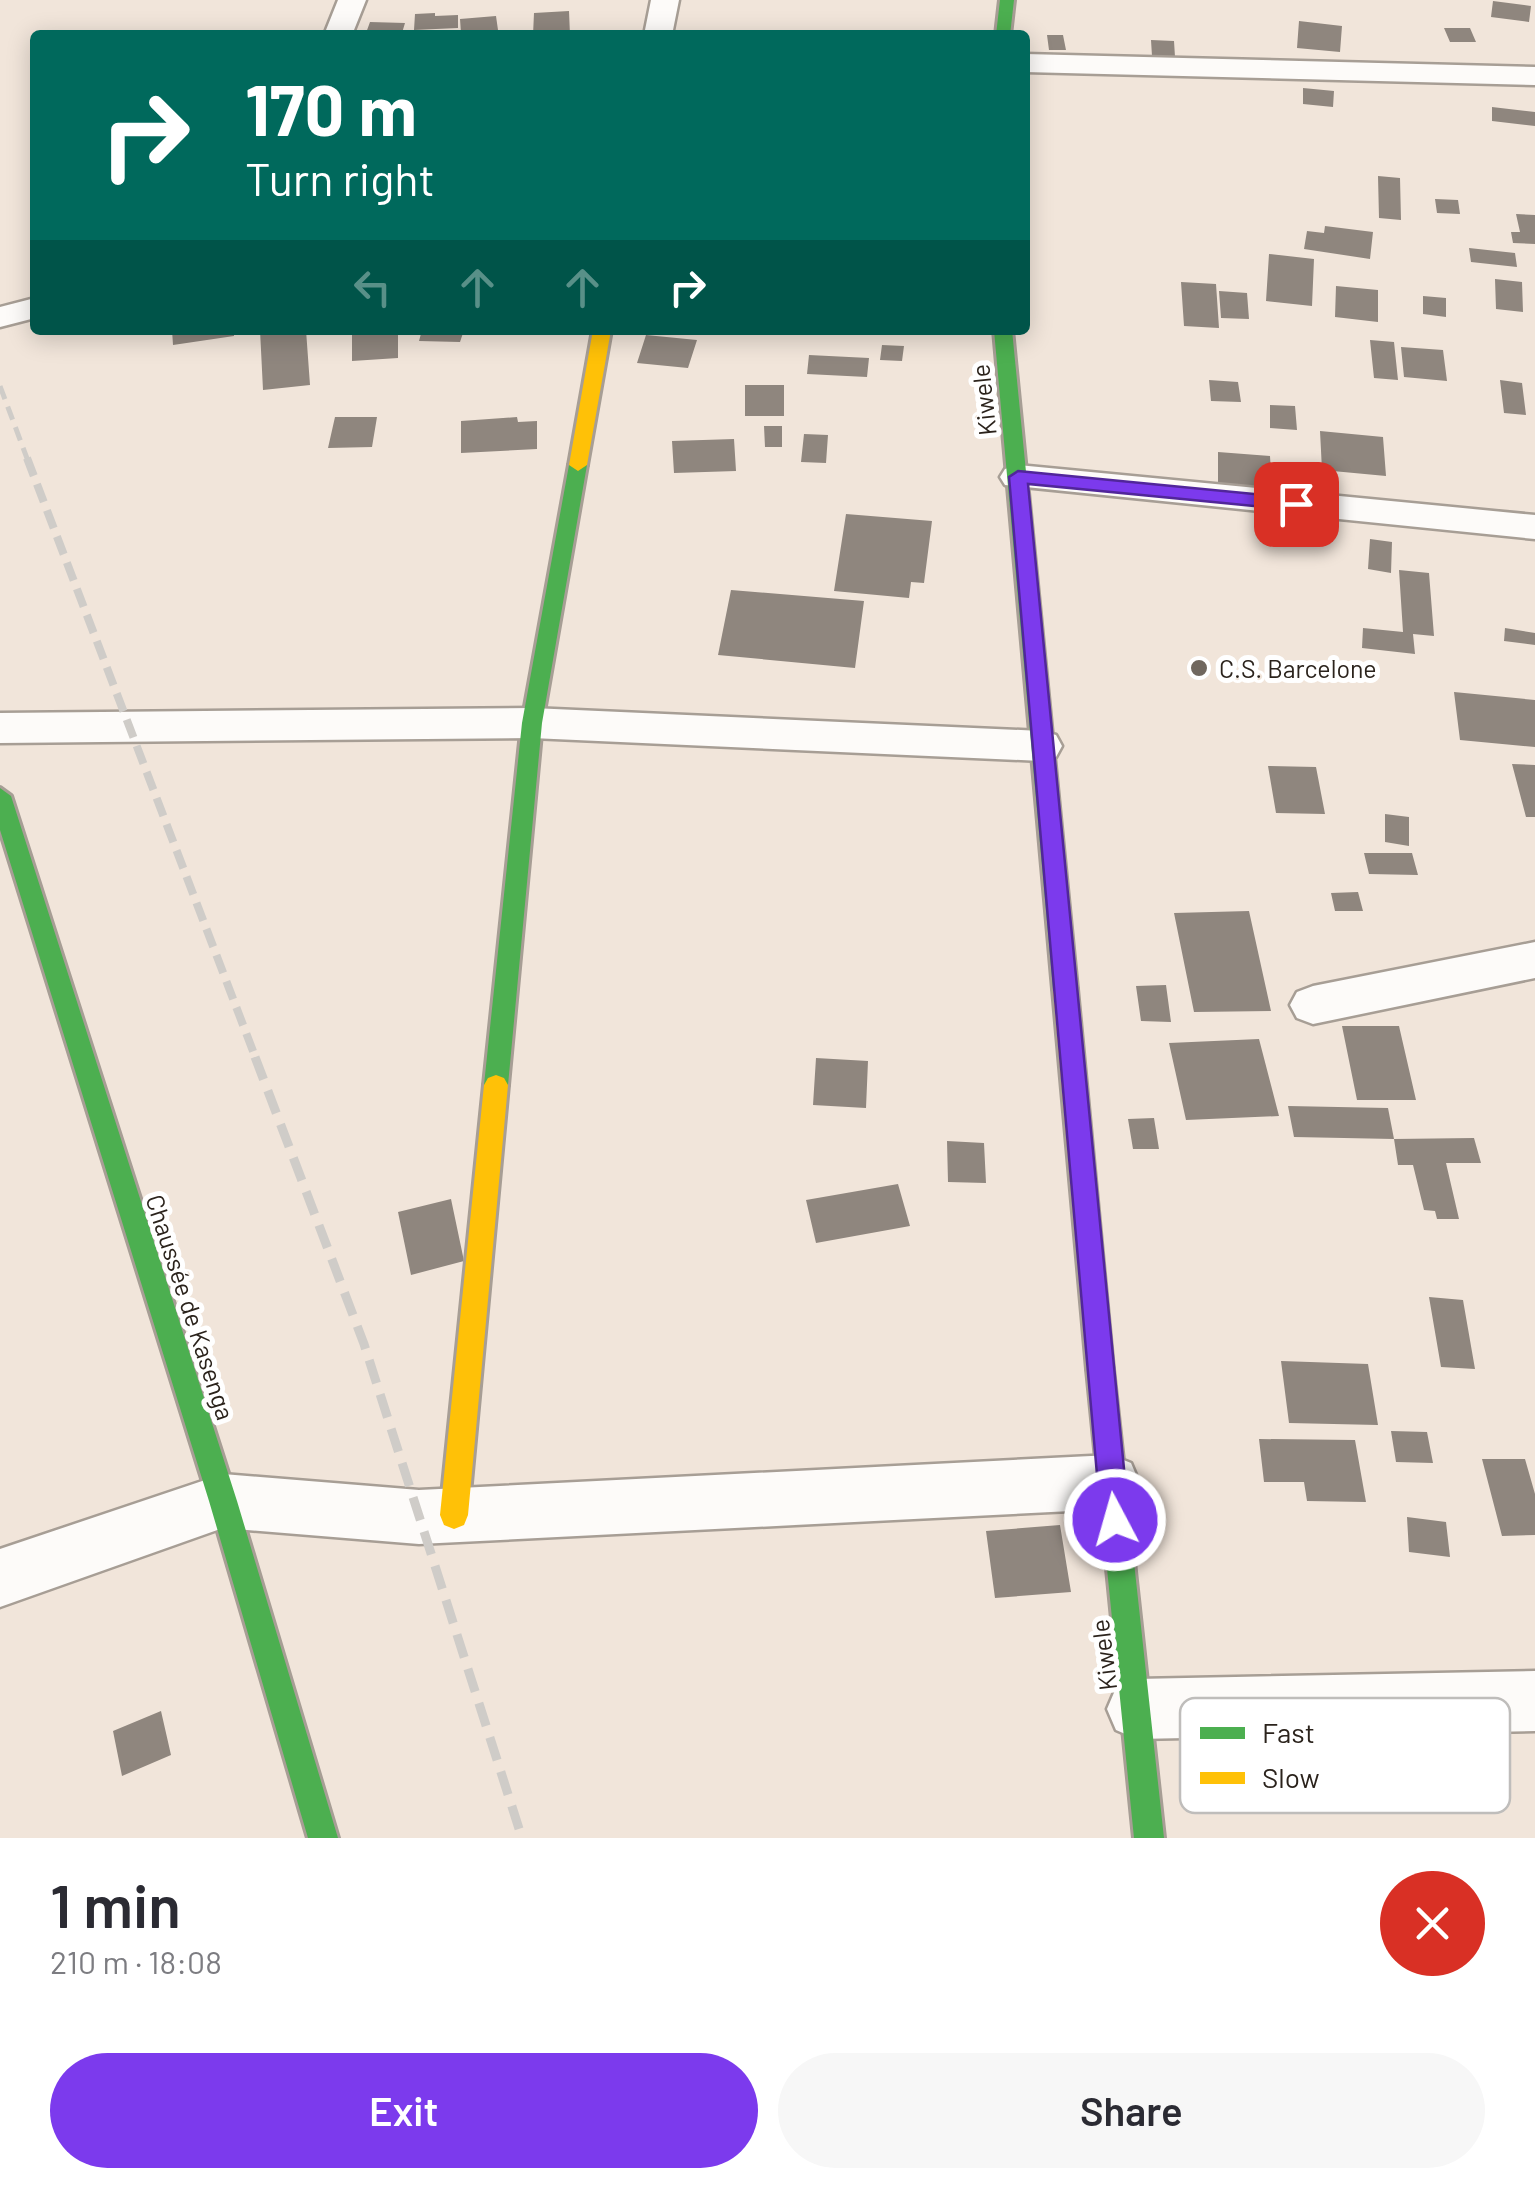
<!DOCTYPE html>
<html lang="en">
<head>
<meta charset="utf-8">
<style>
	body { margin:0; font-family:Barlow,sans-serif; background:#f7f7f7; color:#2b2b33; height:100vh; display:flex; flex-direction:column; font-size:38px; white-space:nowrap }
	* { box-sizing:border-box; margin:0 }
	p { font-size:32px; color:#7c7c81 }
	.icon { flex:none; width:55px; height:55px; fill:none; stroke:currentColor; stroke-width:2; stroke-linecap:round; stroke-linejoin:round }
	.map { position:relative; height:1838px; overflow:hidden }
	.sheet { display:flex; flex-direction:column; background:#fff; flex:1 }
	.sheet>* { flex:none }
	.hud { position:absolute; left:30px; top:30px; width:1000px; height:305px; border-radius:10px; box-shadow:0 5px 25px #0003; background:#00695c; color:#fff; overflow:hidden }
	.pin { position:absolute; display:grid; place-items:center; width:85px; height:85px; color:#fff; margin:-42px; border-radius:20px; box-shadow:0 5px 15px #0006 }
	.me { position:absolute; width:110px; margin:-55px; rotate:354deg; stroke-linejoin:round; filter:drop-shadow(0 0 8px #0008) }
	.turn { display:flex; align-items:center; gap:35px; height:210px; padding:0 50px; font-size:45px }
	.turn .icon { width:130px; height:130px; stroke-width:2.5 }
	.turn b { display:block; font-size:70px; line-height:85px }
	.lanes { display:flex; align-items:center; height:95px; padding:0 50px; background:#0003; justify-content:center; gap:50px; direction:ltr }
	.lanes .off { opacity:.35 }
	.round { display:grid; place-items:center; flex:none; width:105px; height:105px; border-radius:52px; background:#f7f7f7 }
	.headline { display:flex; align-items:center; justify-content:space-between; height:170px; padding:0 50px }
	h1 { font-size:60px; font-weight:600; line-height:75px }
	.cta { display:flex; gap:20px; margin-top:auto; padding:20px 50px }
	.cta a { flex:1; height:115px; border-radius:60px; background:#7c3aed; color:#fff; font-size:40px; font-weight:600; line-height:115px; text-align:center }
	.cta a+a { background:#f7f7f7; color:#2b2b33 }
	.map>svg:first-child { display:block }
	.building { fill:#8f867e }
	.lines { fill:none; stroke-linecap:round; stroke-linejoin:round }
	.street-casing { stroke:#a79e95; stroke-width:5 }
	.fast-casing { stroke:#a79e95; stroke-width:6 }
	.slow-casing { stroke:#a79e95; stroke-width:6 }
	.street { fill:#fdfbf9; fill-rule:evenodd }
	.fast { fill:#4caf50; fill-rule:evenodd }
	.slow { fill:#ffc107; fill-rule:evenodd }
	.rail-far2 { stroke:#cfccc8; stroke-width:5; stroke-dasharray:14 8; stroke-linecap:butt }
	.rail-far1 { stroke:#cfccc8; stroke-width:8; stroke-dasharray:19 9; stroke-linecap:butt }
	.rail { stroke:#cfccc8; stroke-width:9; stroke-dasharray:24 12; stroke-linecap:butt }
	.route { fill:#7c3aed; stroke:#51269a; stroke-width:2.5 }
	.poi-dot { fill:#70675e; stroke:#fff; stroke-width:4 }
	.labels { text-anchor:middle; dominant-baseline:central; stroke-width:10; stroke-linejoin:round; paint-order:stroke }
	.street-label { font-size:25px; fill:#2b231c; stroke:#fff }
	.poi-label { font-size:25px; fill:#2b231c; stroke:#fff; text-anchor:start }
	.key { fill:#fff; stroke:#bfbdbb; stroke-width:2.5 }
	.key-label { font-size:28px; fill:#2b231c }
</style>
</head>
<body>
<div class="map">
<svg width="1535" height="1838" viewBox="0 0 1535 1838">
	<rect width="100%" height="100%" fill="#f1e5da"/>
	<path class="building" d="M 1493,1 L 1531,6 L 1529,22 L 1491,17 Z
		M 569,11 L 570,35 L 533,35 L 534,13 Z
		M 435,13 L 435,16 L 458,15 L 458,28 L 414,30 L 415,14 Z
		M 496,16 L 498,30 L 461,33 L 460,19 Z
		M 1299,21 L 1342,26 L 1340,52 L 1297,48 Z
		M 370,22 L 405,23 L 402,33 L 366,33 Z
		M 1444,28 L 1470,28 L 1476,42 L 1450,42 Z
		M 1047,35 L 1063,35 L 1066,50 L 1049,50 Z
		M 1151,40 L 1174,41 L 1175,57 L 1152,56 Z
		M 1303,88 L 1334,91 L 1333,107 L 1303,104 Z
		M 1492,107 L 1535,112 L 1535,126 L 1492,121 Z
		M 1378,176 L 1400,178 L 1401,220 L 1379,218 Z
		M 1435,199 L 1458,200 L 1460,214 L 1437,213 Z
		M 1516,214 L 1535,215 L 1535,244 L 1513,243 L 1511,232 L 1520,232 Z
		M 1325,226 L 1373,232 L 1370,259 L 1304,249 L 1307,231 L 1324,233 Z
		M 1469,248 L 1515,253 L 1517,267 L 1471,262 Z
		M 1269,254 L 1314,259 L 1312,306 L 1266,301 Z
		M 1495,279 L 1522,282 L 1523,312 L 1496,309 Z
		M 1181,282 L 1216,284 L 1219,328 L 1184,326 Z
		M 1336,286 L 1378,290 L 1378,322 L 1335,317 Z
		M 1219,291 L 1247,293 L 1249,319 L 1221,318 Z
		M 1423,296 L 1446,298 L 1446,317 L 1423,314 Z
		M 172,330 L 234,330 L 234,336 L 173,345 Z
		M 260,330 L 306,330 L 310,385 L 263,390 Z
		M 398,330 L 398,358 L 352,361 L 352,333 Z
		M 422,330 L 464,330 L 460,342 L 419,341 Z
		M 646,335 L 697,340 L 688,368 L 637,363 Z
		M 1370,340 L 1394,342 L 1398,380 L 1374,378 Z
		M 882,345 L 904,346 L 902,361 L 880,360 Z
		M 1401,347 L 1443,350 L 1447,381 L 1404,377 Z
		M 809,355 L 869,358 L 867,377 L 807,374 Z
		M 1209,380 L 1238,382 L 1241,402 L 1211,401 Z
		M 1500,380 L 1522,383 L 1526,415 L 1504,413 Z
		M 745,385 L 784,385 L 784,416 L 745,416 Z
		M 1270,405 L 1295,406 L 1297,430 L 1270,428 Z
		M 335,417 L 377,417 L 372,447 L 328,448 Z
		M 517,417 L 518,422 L 537,421 L 537,449 L 461,453 L 461,421 Z
		M 764,426 L 782,426 L 782,447 L 765,447 Z
		M 1320,431 L 1383,437 L 1386,476 L 1322,470 Z
		M 804,434 L 828,435 L 826,463 L 801,462 Z
		M 734,439 L 736,471 L 674,473 L 672,441 Z
		M 1218,452 L 1270,456 L 1272,492 L 1218,487 Z
		M 846,514 L 932,521 L 924,583 L 911,582 L 909,598 L 834,591 Z
		M 1370,539 L 1392,542 L 1391,573 L 1368,569 Z
		M 1399,570 L 1429,573 L 1434,636 L 1413,634 L 1415,654 L 1362,648 L 1363,628 L 1403,632 Z
		M 731,590 L 864,601 L 855,668 L 718,655 Z
		M 1505,628 L 1535,633 L 1535,645 L 1504,641 Z
		M 1454,692 L 1535,700 L 1535,747 L 1460,740 Z
		M 1512,764 L 1535,765 L 1535,817 L 1526,817 Z
		M 1268,766 L 1316,767 L 1325,814 L 1276,813 Z
		M 1385,814 L 1409,817 L 1409,846 L 1385,842 Z
		M 1364,853 L 1412,853 L 1418,875 L 1369,874 Z
		M 1358,892 L 1363,911 L 1335,911 L 1331,893 Z
		M 1249,911 L 1271,1011 L 1194,1012 L 1174,913 Z
		M 1166,985 L 1171,1022 L 1141,1021 L 1136,986 Z
		M 1342,1026 L 1399,1026 L 1416,1100 L 1357,1100 Z
		M 1259,1039 L 1279,1116 L 1186,1120 L 1169,1043 Z
		M 816,1058 L 868,1061 L 866,1108 L 813,1105 Z
		M 1288,1106 L 1388,1108 L 1394,1139 L 1294,1137 Z
		M 1154,1118 L 1159,1149 L 1133,1149 L 1128,1119 Z
		M 1474,1138 L 1481,1163 L 1446,1163 L 1459,1219 L 1437,1219 L 1435,1211 L 1424,1210 L 1413,1165 L 1398,1165 L 1394,1139 Z
		M 947,1141 L 984,1143 L 986,1183 L 948,1182 Z
		M 898,1184 L 910,1226 L 816,1243 L 806,1200 Z
		M 451,1199 L 464,1261 L 411,1275 L 398,1212 Z
		M 1429,1297 L 1463,1300 L 1475,1369 L 1441,1367 Z
		M 1281,1361 L 1368,1364 L 1378,1425 L 1289,1423 Z
		M 1391,1431 L 1427,1432 L 1433,1463 L 1396,1462 Z
		M 1259,1439 L 1355,1440 L 1366,1502 L 1307,1501 L 1304,1482 L 1264,1482 Z
		M 1482,1459 L 1525,1459 L 1535,1494 L 1535,1535 L 1502,1536 Z
		M 1407,1517 L 1446,1522 L 1450,1557 L 1409,1552 Z
		M 1060,1525 L 1071,1592 L 995,1598 L 986,1531 Z
		M 161,1711 L 171,1755 L 122,1776 L 113,1731 Z"/>
	<g class="lines">
		<defs>
			<path id="street" d="M 338,0 L 366,0 L 352,35 L 324,35 Z
				M 651,0 L 679,0 L 672,35 L 644,35 Z
				M 1025,54 L 1535,67 L 1535,85 L 1025,72 Z
				M 35,298 L 35,318 L 0,327 L 0,307 Z
				M 1018,465 L 1535,515 L 1535,539 L 1005,485 L 1000,477 L 1005,469 Z
				M 532,708 L 1041,731 L 1056,735 L 1062,746 L 1056,757 L 1041,761 L 532,738 L 0,743 L 0,713 Z
				M 1535,942 L 1535,978 L 1313,1024 L 1297,1018 L 1290,1005 L 1297,992 L 1313,986 Z
				M 1111,1455 L 1131,1463 L 1139,1482 L 1131,1501 L 1111,1509 L 419,1544 L 223,1528 L 0,1607 L 0,1549 L 223,1474 L 419,1490 Z
				M 1535,1671 L 1535,1731 L 1137,1739 L 1116,1730 L 1107,1709 L 1116,1688 L 1137,1679 Z"/>
			<path id="fast" d="M 1000,0 L 1014,0 L 1010,35 L 996,35 Z
				M 994,330 L 1012,330 L 1077,989 L 1073,996 L 1057,996 L 1053,989 Z
				M 578,459 L 587,465 L 542,723 L 508,1085 L 504,1092 L 496,1095 L 488,1092 L 484,1085 L 522,723 L 569,465 Z
				M 0,788 L 11,796 L 237,1501 L 338,1838 L 308,1838 L 209,1501 L 0,830 Z
				M 1100,1357 L 1109,1360 L 1113,1369 L 1164,1838 L 1134,1838 L 1087,1369 L 1091,1360 Z"/>
			<path id="slow" d="M 593,330 L 611,330 L 587,465 L 578,471 L 569,465 Z
				M 1065,980 L 1073,982 L 1077,989 L 1113,1369 L 1109,1378 L 1100,1381 L 1091,1378 L 1087,1369 L 1053,989 L 1057,982 Z
				M 496,1075 L 504,1078 L 508,1085 L 468,1515 L 464,1525 L 454,1529 L 444,1525 L 440,1515 L 484,1085 L 488,1078 Z"/>
		</defs>
		<use href="#street" class="street-casing"/>
		<use href="#fast" class="fast-casing"/>
		<use href="#slow" class="slow-casing"/>
		<use href="#street" class="street"/>
		<use href="#fast" class="fast"/>
		<use href="#slow" class="slow"/>
		<path class="rail-far2" d="M 0,386 L 28,461"/>
		<path class="rail-far1" d="M 27,458 L 256,1059"/>
		<path class="rail" d="M 255,1057 L 364,1344 L 522,1838"/>
	</g>
	<path class="route" d="M 1018,471 L 1296,498 L 1306,504 L 1296,510 L 1028,484 L 1129,1520 L 1125,1530 L 1115,1534 L 1105,1530 L 1101,1520 L 1009,477 Z"/>
	<circle class="poi-dot" cx="1199" cy="668" r="10"/>
	<g class="labels">
		<g class="street-label">
			<text transform="translate(983 400) rotate(-96)">Kiwele</text>
			<text transform="translate(191 1307) rotate(72)">Chaussée de Kasenga</text>
			<text transform="translate(1103 1655) rotate(-97)">Kiwele</text>
		</g>
		<g class="poi-label">
			<text x="1219" y="668">C.S. Barcelone</text>
		</g>
	</g>
	<rect x="1180" y="1698" width="330" height="115" rx="15" class="key"/>
	<rect x="1200" y="1727" width="45" height="12" fill="#4caf50"/>
	<rect x="1200" y="1772" width="45" height="12" fill="#ffc107"/>
	<g class="key-label">
		<text x="1262" y="1743">Fast</text>
		<text x="1262" y="1788">Slow</text>
	</g>
</svg>
<div class="pin" style="left:1296px;top:504px;background:#d93025"><svg class="icon" aria-label="arrive" viewBox="0 0 24 24"><path d="M6 21V4h12l-3 4 3 4H6"/></svg></div>
<svg class="me" style="left:1115px;top:1520px" viewBox="-20 -20 40 40"><circle r="17" fill="#7c3aed" stroke="#fff" stroke-width="3"/><path d="M0-11L8 9 0 5-8 9z" fill="#fff"/></svg>
<div class="hud">
<div class="turn"><svg class="icon" aria-label="right" viewBox="0 0 24 24"><path d="M7 20v-9h11M14 6l5 5-5 5"/></svg><div><b>170 m</b>Turn right</div></div>
<div class="lanes"><svg class="icon off" aria-label="left" viewBox="0 0 24 24"><path d="M17 20v-9H6M10 6l-5 5 5 5"/></svg><svg class="icon off" aria-label="ahead" viewBox="0 0 24 24"><path d="M12 20V5M6 11l6-6 6 6"/></svg><svg class="icon off" aria-label="ahead" viewBox="0 0 24 24"><path d="M12 20V5M6 11l6-6 6 6"/></svg><svg class="icon" aria-label="right" viewBox="0 0 24 24"><path d="M7 20v-9h11M14 6l5 5-5 5"/></svg></div>
</div>
</div>
<section class="sheet">
<div class="headline"><div><h1>1 min</h1><p>210 m · 18:08</p></div><a class="round" style="background:#d93025;color:#fff"><svg class="icon" aria-label="close" viewBox="0 0 24 24"><path d="M6 6l12 12M18 6L6 18"/></svg></a></div>
<div class="cta"><a>Exit</a><a>Share</a></div>
</section>
</body>
</html>
